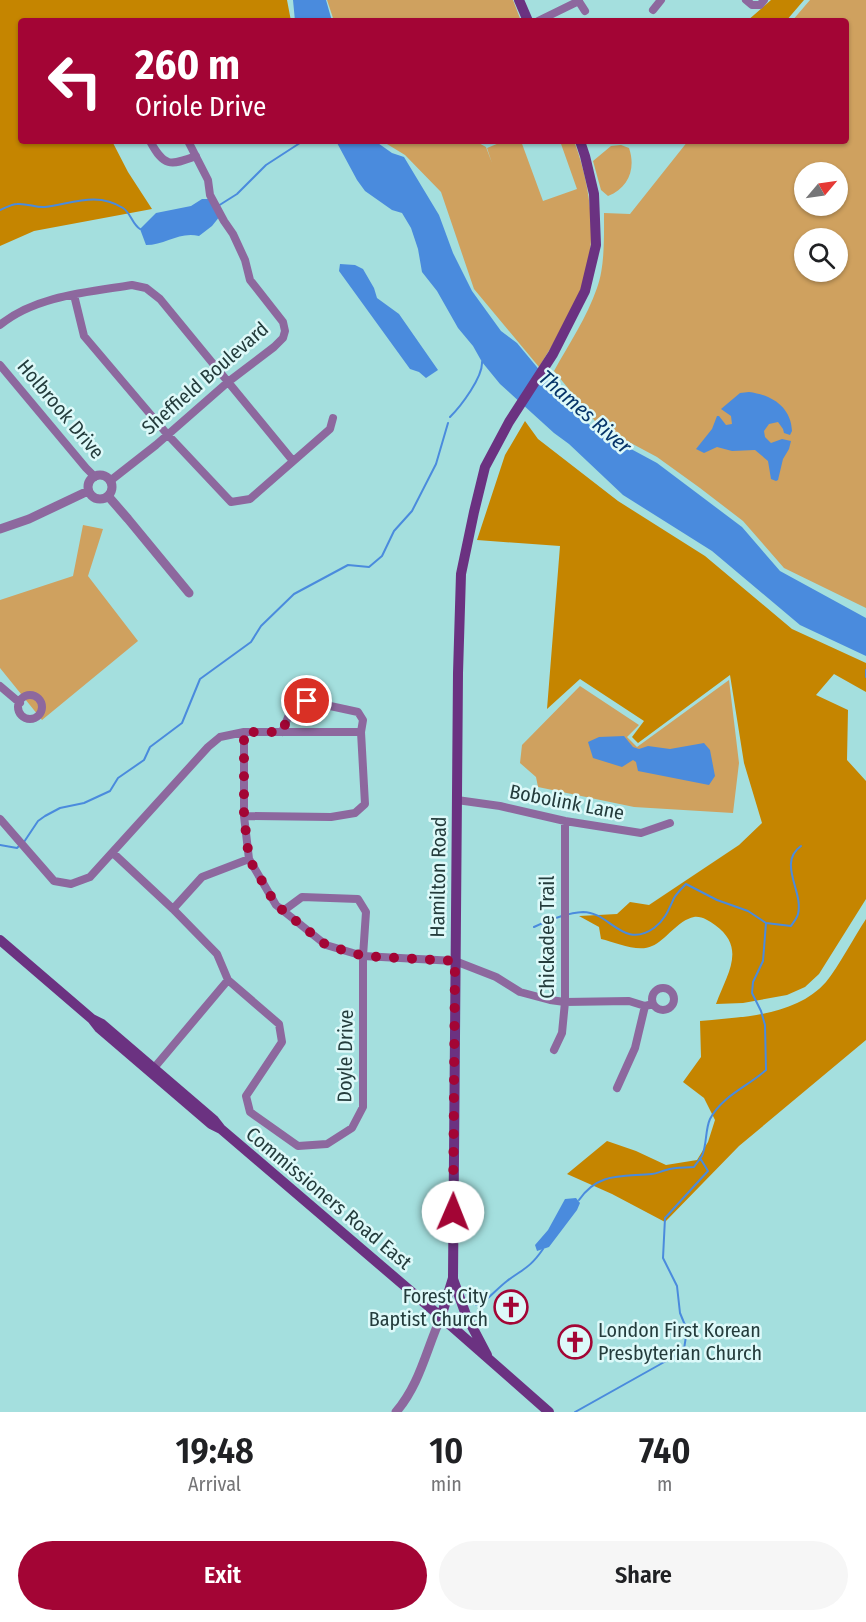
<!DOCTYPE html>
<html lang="en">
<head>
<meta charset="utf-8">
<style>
	body { margin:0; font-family:"Fira Sans Condensed",sans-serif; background:#f6f6f6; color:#202124; height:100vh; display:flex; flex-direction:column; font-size:22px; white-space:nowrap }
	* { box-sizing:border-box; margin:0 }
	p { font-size:20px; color:#757577 }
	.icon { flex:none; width:33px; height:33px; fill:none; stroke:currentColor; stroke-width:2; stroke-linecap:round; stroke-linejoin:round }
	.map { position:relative; height:1412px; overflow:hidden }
	.details { display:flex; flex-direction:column; background:#fff; flex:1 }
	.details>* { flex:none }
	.banner { position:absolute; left:18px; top:18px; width:831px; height:126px; border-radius:6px; box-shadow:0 2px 4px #0004; background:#a30535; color:#fff; overflow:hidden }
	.needle { width:39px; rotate:61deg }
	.controls { position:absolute; left:794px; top:162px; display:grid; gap:12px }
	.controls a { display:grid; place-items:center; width:54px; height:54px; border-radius:50%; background:#fff; box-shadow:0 2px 4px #0004; font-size:30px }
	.pin { position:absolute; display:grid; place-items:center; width:51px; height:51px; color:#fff; margin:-26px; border:3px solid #fff; border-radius:50%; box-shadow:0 2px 6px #0007 }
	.me { position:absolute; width:66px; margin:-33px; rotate:1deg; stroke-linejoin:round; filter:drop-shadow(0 0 4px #0008) }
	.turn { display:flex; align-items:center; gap:21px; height:126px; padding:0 18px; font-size:27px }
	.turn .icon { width:78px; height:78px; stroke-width:2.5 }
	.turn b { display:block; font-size:42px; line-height:51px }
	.eta { display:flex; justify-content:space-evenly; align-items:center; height:102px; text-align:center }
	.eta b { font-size:36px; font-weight:600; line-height:42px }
	.action { display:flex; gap:12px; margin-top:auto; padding:12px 18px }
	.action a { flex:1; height:69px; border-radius:36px; background:#a30535; color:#fff; font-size:24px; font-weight:600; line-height:69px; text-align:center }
	.action a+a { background:#f6f6f6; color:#202124 }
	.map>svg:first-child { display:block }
	.green { fill:#cfa15f; fill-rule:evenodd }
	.forest { fill:#c58500 }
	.water { fill:#4a8bdd }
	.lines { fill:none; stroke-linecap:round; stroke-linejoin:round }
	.stream { stroke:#4a8bdd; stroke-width:2 }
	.minor { stroke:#8d689e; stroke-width:8 }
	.tertiary { stroke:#8d689e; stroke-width:9 }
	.secondary { stroke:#6b3281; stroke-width:10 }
	.route { stroke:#a30535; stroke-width:10; stroke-dasharray:0 18 }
	.labels { text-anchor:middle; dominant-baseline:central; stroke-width:5; stroke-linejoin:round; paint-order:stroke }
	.street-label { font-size:20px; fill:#243c3c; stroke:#ddf9f9 }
	.poi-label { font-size:20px; fill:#243c3c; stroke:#ddf9f9; text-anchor:end }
	.water-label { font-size:21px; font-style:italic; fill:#063569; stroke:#ddf9f9 }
</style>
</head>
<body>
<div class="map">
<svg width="866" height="1412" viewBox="0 0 866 1412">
	<rect width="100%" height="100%" fill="#a4dfde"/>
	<path class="green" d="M 327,0 L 513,0 L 521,21 L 334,21 Z
		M 810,0 L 866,0 L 866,608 L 784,568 L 743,521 L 700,488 L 657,457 L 599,426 L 554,371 C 569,344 587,317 597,288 C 605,267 604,235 604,213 L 630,214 L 688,141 L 846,141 L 846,21 L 792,21 ZM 804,172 L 837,172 L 837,206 L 804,206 ZM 804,238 L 837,238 L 837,272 L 804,272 Z
		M 382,141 L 475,141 L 486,147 L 492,163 L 487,148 L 504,141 L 521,141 L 543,201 L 577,189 L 560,141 L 574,141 C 591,186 599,244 581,290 C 572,315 553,344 539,367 L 474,289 L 441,192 L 405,155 Z
		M 621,145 L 629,148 C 636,168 629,188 608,196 L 601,190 L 593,161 L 611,146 Z
		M 83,525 L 103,529 L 88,576 L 138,641 L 42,720 L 0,668 L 0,600 L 73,576 Z
		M 729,680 L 739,763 L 733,813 L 634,807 L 538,787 L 536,777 L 520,763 L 522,745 L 580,686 L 639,725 L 627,737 L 637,747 Z"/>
	<path class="forest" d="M 0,0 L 287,0 L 291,21 L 21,21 L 21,141 L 112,141 L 128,172 L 152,209 L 34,231 L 0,246 Z
		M 771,0 L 804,0 L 786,21 L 747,21 Z
		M 525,421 L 538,439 L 618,501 L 705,556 L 792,629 L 866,663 L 866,692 L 834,674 L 816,695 L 848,710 L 847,760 L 866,781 L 866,899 L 819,974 L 805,987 L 787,995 L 743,1003 L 716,1004 C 727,974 747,948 715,925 C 709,921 702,916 694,917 C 678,920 665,941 652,946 C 638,953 615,942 601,939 L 599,927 L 579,916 L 617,914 L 630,902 L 649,905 L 739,845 L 762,823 L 744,763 L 730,675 L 638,743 L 632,737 L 644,721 L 580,679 L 547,709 L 560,546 L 477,540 L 505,455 Z
		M 866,919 L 866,1040 L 739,1146 L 665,1222 L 612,1194 L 567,1174 L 607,1141 L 636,1151 L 666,1165 L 697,1160 L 708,1142 L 715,1120 L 704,1098 L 683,1082 L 701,1057 L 700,1021 C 742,1017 796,1016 826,982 C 839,966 854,937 866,919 Z"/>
	<path class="water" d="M 293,0 L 326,0 L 332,21 L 295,21 Z
		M 336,141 L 375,141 L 392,153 L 404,157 L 439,215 L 453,253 L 472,291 L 501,331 L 517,343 L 565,401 L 594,429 L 657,463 L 742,527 L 780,571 L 866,618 L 866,656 L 800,625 L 712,551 L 623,495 L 569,444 L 554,433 L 500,384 L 482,362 L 473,346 L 458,328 L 437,291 L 422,272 L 418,249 L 411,228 L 402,213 L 392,210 L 365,191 L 357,180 Z
		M 202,199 L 212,199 L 220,216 L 212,226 L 199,236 C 180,231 165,245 146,245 L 140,229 L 156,213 L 191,206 Z
		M 340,264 L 355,265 L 363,269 L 374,288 L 377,298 L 399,314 L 438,370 L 426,378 L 419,372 L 410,369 L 339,271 Z
		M 749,392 C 772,395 791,407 792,431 L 790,435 L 784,433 L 783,429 L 778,422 L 769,424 L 764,431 L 765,437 L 771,443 L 782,439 L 791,441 L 789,449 L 783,459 L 778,480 L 776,481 L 771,479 L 768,461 L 755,450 L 732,451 L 717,447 L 704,453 L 696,449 L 712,429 L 717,416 L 719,416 L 726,425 L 732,424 L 731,416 L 721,409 L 740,393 Z
		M 624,736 L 633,747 L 639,749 L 648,746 L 670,749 L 704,743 L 710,750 L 715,776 L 709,785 L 638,771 L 636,762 L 633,760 L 622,767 L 593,758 L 588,742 L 599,737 Z
		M 576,1198 L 580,1203 L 577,1210 L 549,1247 L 537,1251 L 535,1245 L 548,1230 L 565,1199 Z"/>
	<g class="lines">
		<path class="stream" d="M 218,206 L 237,194 L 266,165 L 303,141
			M 0,210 C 5,208 12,204 17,204 C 27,203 36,208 45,207 C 71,204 97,191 123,208 C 131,213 132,224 140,229
			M 450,417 C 461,406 483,377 482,362
			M 866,670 L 866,677
			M 24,842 L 38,821 L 45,816 L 60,808 L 84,803 L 110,791 L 118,778 L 144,760 L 150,747 L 182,723 L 200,679 L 251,642 L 261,626 L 294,594 L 348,565 L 369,567 L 382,556 L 394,531 L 412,511 L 436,464 L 448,423
			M 0,845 L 17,848 L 19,846
			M 534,927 C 549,920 566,913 583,912 C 610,912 623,950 654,928 C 665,920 669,909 674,898 C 677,893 682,888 686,884 L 717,900 L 748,911 L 766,923 L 791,926 C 793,923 797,918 798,914 C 804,892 777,863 801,846
			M 579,1200 C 598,1172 622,1177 652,1174 C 657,1174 661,1171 666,1170 C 676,1167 684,1168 694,1167 C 696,1164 700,1159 702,1156 C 707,1145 705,1130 710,1119 C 722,1096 747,1087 766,1070 L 765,1025 L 761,1011 L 752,993 L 753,982 L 763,961 L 766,923
			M 476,1305 L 481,1304 C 490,1297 498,1288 507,1281 C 523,1269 530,1268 543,1249
			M 575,1412 L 675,1356 L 684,1349 L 687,1330 L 680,1313 L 677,1286 L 663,1258 L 665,1218 L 708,1171 L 700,1158"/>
		<path class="minor" d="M 578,0 L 585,11
			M 746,0 L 752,5 L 760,5 L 764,0
			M 653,10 L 661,0
			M 538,21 L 579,1
			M 150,141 C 164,167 170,166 196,156
			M 74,295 L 84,336 L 167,434 L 231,502 L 250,499 L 330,429 L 333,418
			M 0,325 C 35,296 88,292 132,285 L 146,288 L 160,299 L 293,461
			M 0,365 L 86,468 L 95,477
			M 110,481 L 156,445 L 228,382 L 274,347 L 283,338 L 285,331 L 283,322 L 250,280 L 245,260 L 233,234 L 224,221 L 210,195 L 208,180 L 188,141
			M 0,686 L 20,703
			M18 707a12 12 0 1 1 24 0a12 12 0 1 1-24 0Z
			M 244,732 L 244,816 L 249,859 L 276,905 L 326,945 L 363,956 L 455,961 L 496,977 L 520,992 L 550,1000 L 565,1002 L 629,1001 L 645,1006 L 653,1004
			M 282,732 L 293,705 L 307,701 L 358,712 L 363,720 L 361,732
			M 457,800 L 500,806 L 565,821 L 641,833 L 670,823
			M 0,819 L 54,881 L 71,884 L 90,877 L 208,747 L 220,737 L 244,732 L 361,732 L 365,804 L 355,813 L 331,817 L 244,816
			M 113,853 L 173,909 L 217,954 L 228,980 L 279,1024 L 282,1042 L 246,1096 L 250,1112 L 298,1146 L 327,1144 L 352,1128 L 363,1107 L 363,956 L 366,912 L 358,899 L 302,897 L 283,911
			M 173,909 L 202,877 L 249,859
			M652 999a11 11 0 1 1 22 0a11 11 0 1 1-22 0Z
			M 554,1050 L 562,1033 L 565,1002 L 565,821
			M 154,1068 L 228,980
			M 617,1088 L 635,1048 L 645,1006"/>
		<path class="tertiary" d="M88 487a12 12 0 1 1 24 0a12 12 0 1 1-24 0Z
			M 108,496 L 128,519 L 189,593
			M 0,529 L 29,519 L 88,491
			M 396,1412 C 420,1384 426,1350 441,1317"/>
		<path class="secondary" d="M 519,0 L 528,21
			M 0,940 L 92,1019 L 99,1028 L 211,1124 L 221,1129 L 214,1120 L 102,1024 L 92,1019
			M 221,1129 L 441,1317 L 549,1412
			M 453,1279 L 466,1315 L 487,1355
			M 441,1317 L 453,1278 L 458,673 L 461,574 L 474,512 L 485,467 L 509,422 L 553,354 L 585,291 L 596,245 L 594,194 L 585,156 L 580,141"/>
	</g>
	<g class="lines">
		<path class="route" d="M 307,701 L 293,705 L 282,732 L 244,732 L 244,816 L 249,859 L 276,905 L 326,945 L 363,956 L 455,961 L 453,1212"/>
	</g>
	<defs>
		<symbol id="church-ring" viewBox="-11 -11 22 22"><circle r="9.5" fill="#ddf9f9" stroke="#a30535" stroke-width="1.5"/><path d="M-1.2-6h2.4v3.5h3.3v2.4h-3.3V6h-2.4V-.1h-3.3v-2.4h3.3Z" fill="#a30535"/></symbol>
	</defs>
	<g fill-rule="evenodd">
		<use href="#church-ring" x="492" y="1288" width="38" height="38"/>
		<use href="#church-ring" x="556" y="1323" width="38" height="38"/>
	</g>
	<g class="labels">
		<g class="street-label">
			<text transform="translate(205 378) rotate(-41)">Sheffield Boulevard</text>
			<text transform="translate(61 409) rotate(50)">Holbrook Drive</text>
			<text transform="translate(567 802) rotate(11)">Bobolink Lane</text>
			<text transform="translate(438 877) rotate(-89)">Hamilton Road</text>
			<text transform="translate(547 937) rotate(-90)">Chickadee Trail</text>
			<text transform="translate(345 1056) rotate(-89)">Doyle Drive</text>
			<text transform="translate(329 1198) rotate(40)">Commissioners Road East</text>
		</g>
		<g class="poi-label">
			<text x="488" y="1296">Forest City<tspan x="488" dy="23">Baptist Church</tspan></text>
			<text x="598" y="1330" text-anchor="start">London First Korean<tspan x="598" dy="23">Presbyterian Church</tspan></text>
		</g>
		<g class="water-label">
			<text transform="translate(585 412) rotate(41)">Thames River</text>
		</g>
	</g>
</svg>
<div class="controls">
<a><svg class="needle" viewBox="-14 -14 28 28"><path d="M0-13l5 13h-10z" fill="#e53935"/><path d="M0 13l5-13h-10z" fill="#757577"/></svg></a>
<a><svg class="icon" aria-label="search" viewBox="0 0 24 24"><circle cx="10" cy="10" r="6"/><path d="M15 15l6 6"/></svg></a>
</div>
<div class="pin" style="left:307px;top:701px;background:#d93025"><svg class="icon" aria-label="arrive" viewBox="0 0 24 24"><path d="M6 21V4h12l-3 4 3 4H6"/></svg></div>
<svg class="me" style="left:453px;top:1212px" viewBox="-20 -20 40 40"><circle r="19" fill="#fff"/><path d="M0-13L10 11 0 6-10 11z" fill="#a30535"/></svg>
<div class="banner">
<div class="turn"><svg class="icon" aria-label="left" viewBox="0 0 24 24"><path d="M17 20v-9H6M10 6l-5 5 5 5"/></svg><div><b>260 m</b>Oriole Drive</div></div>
</div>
</div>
<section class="details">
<div class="eta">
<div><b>19:48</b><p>Arrival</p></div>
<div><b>10</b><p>min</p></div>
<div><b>740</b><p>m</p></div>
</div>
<div class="action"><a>Exit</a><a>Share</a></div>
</section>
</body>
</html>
